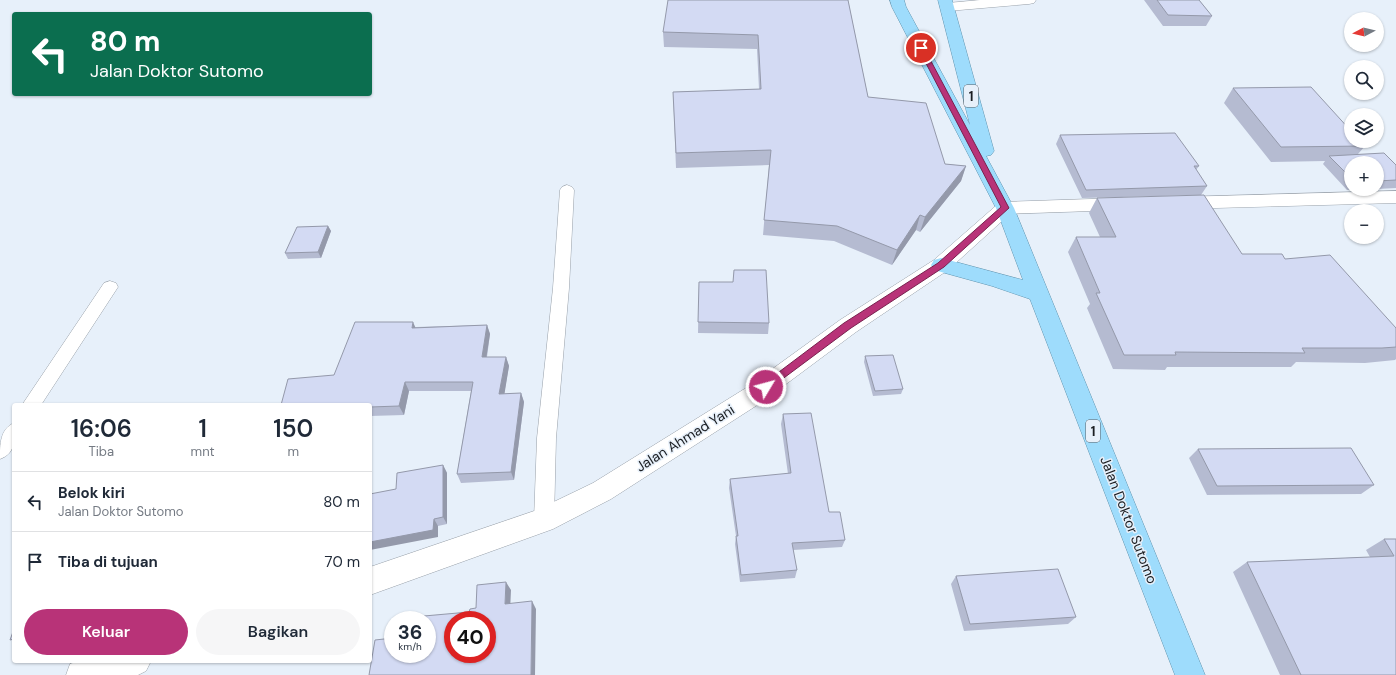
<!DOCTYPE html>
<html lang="id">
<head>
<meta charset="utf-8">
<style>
	body { margin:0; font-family:"DM Sans",sans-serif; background:#f6f6f7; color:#1f2937; height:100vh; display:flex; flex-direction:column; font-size:15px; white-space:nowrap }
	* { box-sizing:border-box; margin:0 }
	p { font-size:13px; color:#747a83 }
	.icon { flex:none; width:22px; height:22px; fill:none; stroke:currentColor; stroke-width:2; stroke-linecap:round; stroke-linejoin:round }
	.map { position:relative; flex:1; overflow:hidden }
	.side { position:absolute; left:12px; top:403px; width:360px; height:260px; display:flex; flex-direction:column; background:#fff; border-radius:4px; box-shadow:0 1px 3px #0004 }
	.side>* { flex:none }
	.banner { position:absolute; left:12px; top:12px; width:360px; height:84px; border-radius:4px; box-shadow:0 1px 3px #0004; background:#0b6e4f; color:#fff; overflow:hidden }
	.needle { width:26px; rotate:263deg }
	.tools { position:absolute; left:1344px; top:12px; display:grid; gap:8px }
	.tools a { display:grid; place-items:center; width:40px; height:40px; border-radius:50%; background:#fff; box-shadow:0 1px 3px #0004; font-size:20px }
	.speed { position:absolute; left:384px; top:611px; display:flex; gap:8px; font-size:20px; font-weight:700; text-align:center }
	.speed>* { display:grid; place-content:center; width:52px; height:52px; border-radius:50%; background:#fff; box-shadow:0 1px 3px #0004; line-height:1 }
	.speed small { font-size:10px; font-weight:400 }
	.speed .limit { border:6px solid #d22; background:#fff; color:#111 }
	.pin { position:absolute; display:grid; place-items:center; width:34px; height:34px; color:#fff; margin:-17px; border:2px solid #fff; border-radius:50%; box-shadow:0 1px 4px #0007 }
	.me { position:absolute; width:44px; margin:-22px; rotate:53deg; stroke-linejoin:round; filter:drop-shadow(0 0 3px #0008) }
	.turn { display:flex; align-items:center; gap:14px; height:84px; padding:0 12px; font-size:18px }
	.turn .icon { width:52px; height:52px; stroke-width:2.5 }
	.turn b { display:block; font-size:28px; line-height:34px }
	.eta { display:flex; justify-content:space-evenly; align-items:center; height:68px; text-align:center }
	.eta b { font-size:24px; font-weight:600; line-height:28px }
	.primary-button { display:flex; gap:8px; margin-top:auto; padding:8px 12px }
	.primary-button a { flex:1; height:46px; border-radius:24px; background:#b83378; color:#fff; font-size:16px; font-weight:600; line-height:46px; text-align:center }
	.primary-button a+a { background:#f6f6f7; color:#1f2937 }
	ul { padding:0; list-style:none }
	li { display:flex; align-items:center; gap:12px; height:60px; padding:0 12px; border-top:1px solid #e0e1e3 }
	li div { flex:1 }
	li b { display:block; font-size:15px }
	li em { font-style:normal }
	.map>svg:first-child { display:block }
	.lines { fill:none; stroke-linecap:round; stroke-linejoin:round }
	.service-casing { stroke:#98a0a9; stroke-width:1 }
	.minor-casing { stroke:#98a0a9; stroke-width:1 }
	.tertiary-casing { stroke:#98a0a9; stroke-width:1 }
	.trunk-casing { stroke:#6094af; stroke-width:1 }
	.service { fill:#fff; fill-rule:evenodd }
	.minor { fill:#fff; fill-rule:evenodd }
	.tertiary { fill:#fff; fill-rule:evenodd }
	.trunk { fill:#9edcfc; fill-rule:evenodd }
	.wall { fill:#b5bbd1 }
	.shaded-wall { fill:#9499aa }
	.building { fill:#d3daf3; stroke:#9499aa; fill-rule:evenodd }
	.route { fill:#b83378; stroke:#78214e }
	.labels { text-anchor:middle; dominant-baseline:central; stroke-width:3; stroke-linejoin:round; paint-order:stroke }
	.shield { fill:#e7f0fa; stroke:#585d63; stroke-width:1 }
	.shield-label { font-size:13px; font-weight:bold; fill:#1b1e22 }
	.street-label { font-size:14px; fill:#1b1e22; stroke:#e7f0fa }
</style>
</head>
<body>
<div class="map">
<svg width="1396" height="675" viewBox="0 0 1396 675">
	<rect width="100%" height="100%" fill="#e7f0fa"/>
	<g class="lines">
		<defs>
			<path id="service" d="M 567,185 L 572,187 L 574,190 L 569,288 L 556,438 L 554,520 L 551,527 L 544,529 L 537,527 L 534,520 L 537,438 L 553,288 L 560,190 L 562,187 Z
				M 110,281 L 116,283 L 118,287 L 41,405 L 22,405 L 104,283 Z
				M 14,423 C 14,438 17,453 0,459 C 0,444 0,429 14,423 Z"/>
			<path id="minor" d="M 980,0 L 1036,0 L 1034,3 L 1029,4 L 948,11 L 943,10 L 941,7 L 943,4 L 948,3 Z
				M 1396,191 L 1396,203 L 1179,209 L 1172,207 L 1170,203 L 1172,199 L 1179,197 Z
				M 1122,198 L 1129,200 L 1131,204 L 1129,208 L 1122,210 L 1005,214 L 998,212 L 996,208 L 998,204 L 1005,202 Z"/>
			<path id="tertiary" d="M 1005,202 L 1012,204 L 1014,208 L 1012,212 L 948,270 L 856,332 L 762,402 L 611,499 L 553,529 L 370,595 L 370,567 L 537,510 L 593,483 L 746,388 L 840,320 L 934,260 L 998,204 Z
				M 79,661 L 151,661 L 146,671 L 138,675 L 66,675 L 70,664 Z"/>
			<path id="trunk" d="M 890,0 L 904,0 L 906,7 L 970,125 L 938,0 L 952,0 L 994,151 L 991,155 L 986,156 L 1014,208 L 1205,675 L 1175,675 L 1030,299 L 992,286 L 934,270 L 931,265 L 934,260 L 941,258 L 1023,280 L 996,208 L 892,7 Z"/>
		</defs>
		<use href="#service" class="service-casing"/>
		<use href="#minor" class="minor-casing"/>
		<use href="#tertiary" class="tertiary-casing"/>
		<use href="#trunk" class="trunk-casing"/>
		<use href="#service" class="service"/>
		<use href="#minor" class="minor"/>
		<use href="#tertiary" class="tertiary"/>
		<use href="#trunk" class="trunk"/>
	</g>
	<path class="wall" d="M 848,0 L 868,97 L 945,164 L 966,166 L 961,181 L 920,232 L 916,230 L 892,265 L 834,241 L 763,235 L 769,165 L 676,168 L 673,92 L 759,89 L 757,49 L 664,47 L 663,32 Z
		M 1144,0 L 1199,0 L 1212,16 L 1206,26 L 1163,26 Z
		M 1233,88 L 1365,146 L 1358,154 L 1396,165 L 1396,188 L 1377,189 L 1377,163 L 1351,163 L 1351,189 L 1373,189 L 1347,190 L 1323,164 L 1325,161 L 1271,162 L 1224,103 Z
		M 1060,135 L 1199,166 L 1196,170 L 1207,186 L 1201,195 L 1082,198 L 1056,144 Z
		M 1097,198 L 1242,254 L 1285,259 L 1396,328 L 1396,359 L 1395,360 L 1365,363 L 1296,362 L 1291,367 L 1167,367 L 1165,370 L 1113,369 L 1087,308 L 1090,304 L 1068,252 L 1076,237 L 1100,237 L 1089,213 Z
		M 328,226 L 331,231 L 321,258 L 288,259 L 285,253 Z
		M 734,270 L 769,323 L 768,334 L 698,333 L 699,282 L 733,282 Z
		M 487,325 L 490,334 L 487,357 L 506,357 L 509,366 L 504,394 L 521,393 L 524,402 L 514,480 L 461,483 L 457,474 L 471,391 L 409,391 L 404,415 L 370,416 L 370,405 L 334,375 L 416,327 Z
		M 865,356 L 903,389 L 901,394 L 873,396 L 864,362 Z
		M 783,414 L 829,512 L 845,540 L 842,547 L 793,550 L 797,570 L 795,578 L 740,582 L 735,544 L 736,536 L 729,488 L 730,479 L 788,474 L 781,424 Z
		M 1198,449 L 1374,485 L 1361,494 L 1207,495 L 1189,458 Z
		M 443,465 L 447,473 L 447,524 L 438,526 L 438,537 L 396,489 Z
		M 1384,539 L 1396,539 L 1396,675 L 1280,675 L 1233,572 L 1247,562 L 1370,557 L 1366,550 Z
		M 956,576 L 1076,617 L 1068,624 L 964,631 L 951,584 Z"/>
	<path class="shaded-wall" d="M 966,166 L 961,181 L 920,232 L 925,217 Z
		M 920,215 L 916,230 L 892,265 L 897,250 Z
		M 328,226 L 331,231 L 321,258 L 318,252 Z
		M 413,322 L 417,331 L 412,328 Z
		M 487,325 L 490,334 L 485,366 L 482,357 Z
		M 506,357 L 509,366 L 503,403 L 499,394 Z
		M 405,382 L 409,391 L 404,415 L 399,406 Z
		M 521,393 L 524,402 L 514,480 L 511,472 Z
		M 443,465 L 447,473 L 447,524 L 443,517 Z
		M 434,519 L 438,526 L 438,537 L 370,550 L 370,542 Z
		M 506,582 L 511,590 L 510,612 L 505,604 Z
		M 532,601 L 536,609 L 535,675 L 531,675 Z"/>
	<path class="building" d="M 668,0 L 848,0 L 868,97 L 926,103 L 945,164 L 966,166 L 925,217 L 920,215 L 897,250 L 837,226 L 764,220 L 771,150 L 676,153 L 673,92 L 761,89 L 758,35 L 663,32 Z
		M 1157,0 L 1199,0 L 1212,16 L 1168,15 Z
		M 1311,87 L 1351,131 L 1351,141 L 1361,141 L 1365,146 L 1281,147 L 1233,88 Z
		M 1175,133 L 1199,166 L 1194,166 L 1207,186 L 1086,190 L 1060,135 Z
		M 1384,153 L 1396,165 L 1396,180 L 1377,181 L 1377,163 L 1351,163 L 1351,178 L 1329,156 Z
		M 1204,195 L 1242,254 L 1282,254 L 1285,259 L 1330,255 L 1396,328 L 1396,347 L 1382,348 L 1302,348 L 1305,353 L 1175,352 L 1176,355 L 1124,355 L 1096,293 L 1100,293 L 1076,237 L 1116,237 L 1097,198 Z
		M 328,226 L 318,252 L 285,253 L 297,227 Z
		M 734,270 L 766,270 L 769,323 L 698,322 L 699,282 L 733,282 Z
		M 355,322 L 413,322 L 412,328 L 487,325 L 482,357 L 506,357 L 499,394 L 521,393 L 511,472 L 457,474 L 473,382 L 405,382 L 399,406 L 370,407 L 370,405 L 281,405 L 288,379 L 334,375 Z
		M 893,355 L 903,389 L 875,391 L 865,356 Z
		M 811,413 L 829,512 L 840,512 L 845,540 L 792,543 L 797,570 L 741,575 L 736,536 L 738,536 L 730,479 L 791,473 L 783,414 Z
		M 1351,448 L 1374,485 L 1217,486 L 1198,449 Z
		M 443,465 L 443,517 L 434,519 L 433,530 L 370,542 L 370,494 L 396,489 L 397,473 Z
		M 1384,539 L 1396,539 L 1396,675 L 1301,675 L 1247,562 L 1394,556 Z
		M 1058,569 L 1076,617 L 970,624 L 956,576 Z
		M 506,582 L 505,604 L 532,601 L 531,675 L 369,675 L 375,640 L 393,638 L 393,654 L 427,654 L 427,620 L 423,620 L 424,616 L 469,612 L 470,609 L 476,608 L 477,585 ZM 453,620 L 487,620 L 487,654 L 453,654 Z
		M 14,629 L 14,639 L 10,640 Z"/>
	<path class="route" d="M 921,47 L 924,48 L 1009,208 L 944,267 L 851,328 L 769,389 L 763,389 L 761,387 L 763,384 L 844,323 L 938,263 L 1001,207 L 918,48 Z"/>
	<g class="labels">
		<g class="shield">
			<rect x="964" y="85" width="14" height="22" rx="3"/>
			<rect x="1086" y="420" width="14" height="22" rx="3"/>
		</g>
		<g class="shield-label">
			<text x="971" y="96">1</text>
			<text x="1093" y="431">1</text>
		</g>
		<g class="street-label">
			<text transform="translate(685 438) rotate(-32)">Jalan Ahmad Yani</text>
			<text transform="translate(1129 520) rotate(69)">Jalan Doktor Sutomo</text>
		</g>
	</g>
</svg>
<div class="tools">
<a><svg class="needle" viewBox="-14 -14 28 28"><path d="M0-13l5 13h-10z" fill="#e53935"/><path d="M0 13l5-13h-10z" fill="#747a83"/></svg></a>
<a><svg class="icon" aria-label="search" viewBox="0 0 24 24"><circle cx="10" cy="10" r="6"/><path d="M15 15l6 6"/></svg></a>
<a><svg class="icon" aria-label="layers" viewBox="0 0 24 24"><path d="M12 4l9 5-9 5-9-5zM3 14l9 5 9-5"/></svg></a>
<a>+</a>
<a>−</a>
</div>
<div class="speed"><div>36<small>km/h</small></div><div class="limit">40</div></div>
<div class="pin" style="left:921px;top:48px;background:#d93025"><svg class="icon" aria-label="arrive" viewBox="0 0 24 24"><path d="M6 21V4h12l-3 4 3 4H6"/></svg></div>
<svg class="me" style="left:766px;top:387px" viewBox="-20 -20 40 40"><circle r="17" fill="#b83378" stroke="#fff" stroke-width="3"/><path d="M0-11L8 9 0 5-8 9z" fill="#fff"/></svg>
<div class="banner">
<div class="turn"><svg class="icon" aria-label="left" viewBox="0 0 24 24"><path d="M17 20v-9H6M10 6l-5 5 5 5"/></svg><div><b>80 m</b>Jalan Doktor Sutomo</div></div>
</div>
<section class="side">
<div class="eta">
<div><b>16:06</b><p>Tiba</p></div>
<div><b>1</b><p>mnt</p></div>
<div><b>150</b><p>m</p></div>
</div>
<ul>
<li><svg class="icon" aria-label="left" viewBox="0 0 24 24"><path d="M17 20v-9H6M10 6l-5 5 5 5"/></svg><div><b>Belok kiri</b><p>Jalan Doktor Sutomo</p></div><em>80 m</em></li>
<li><svg class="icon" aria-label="arrive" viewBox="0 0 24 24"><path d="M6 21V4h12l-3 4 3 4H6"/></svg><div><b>Tiba di tujuan</b></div><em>70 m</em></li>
</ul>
<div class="primary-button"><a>Keluar</a><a>Bagikan</a></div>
</section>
</div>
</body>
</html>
